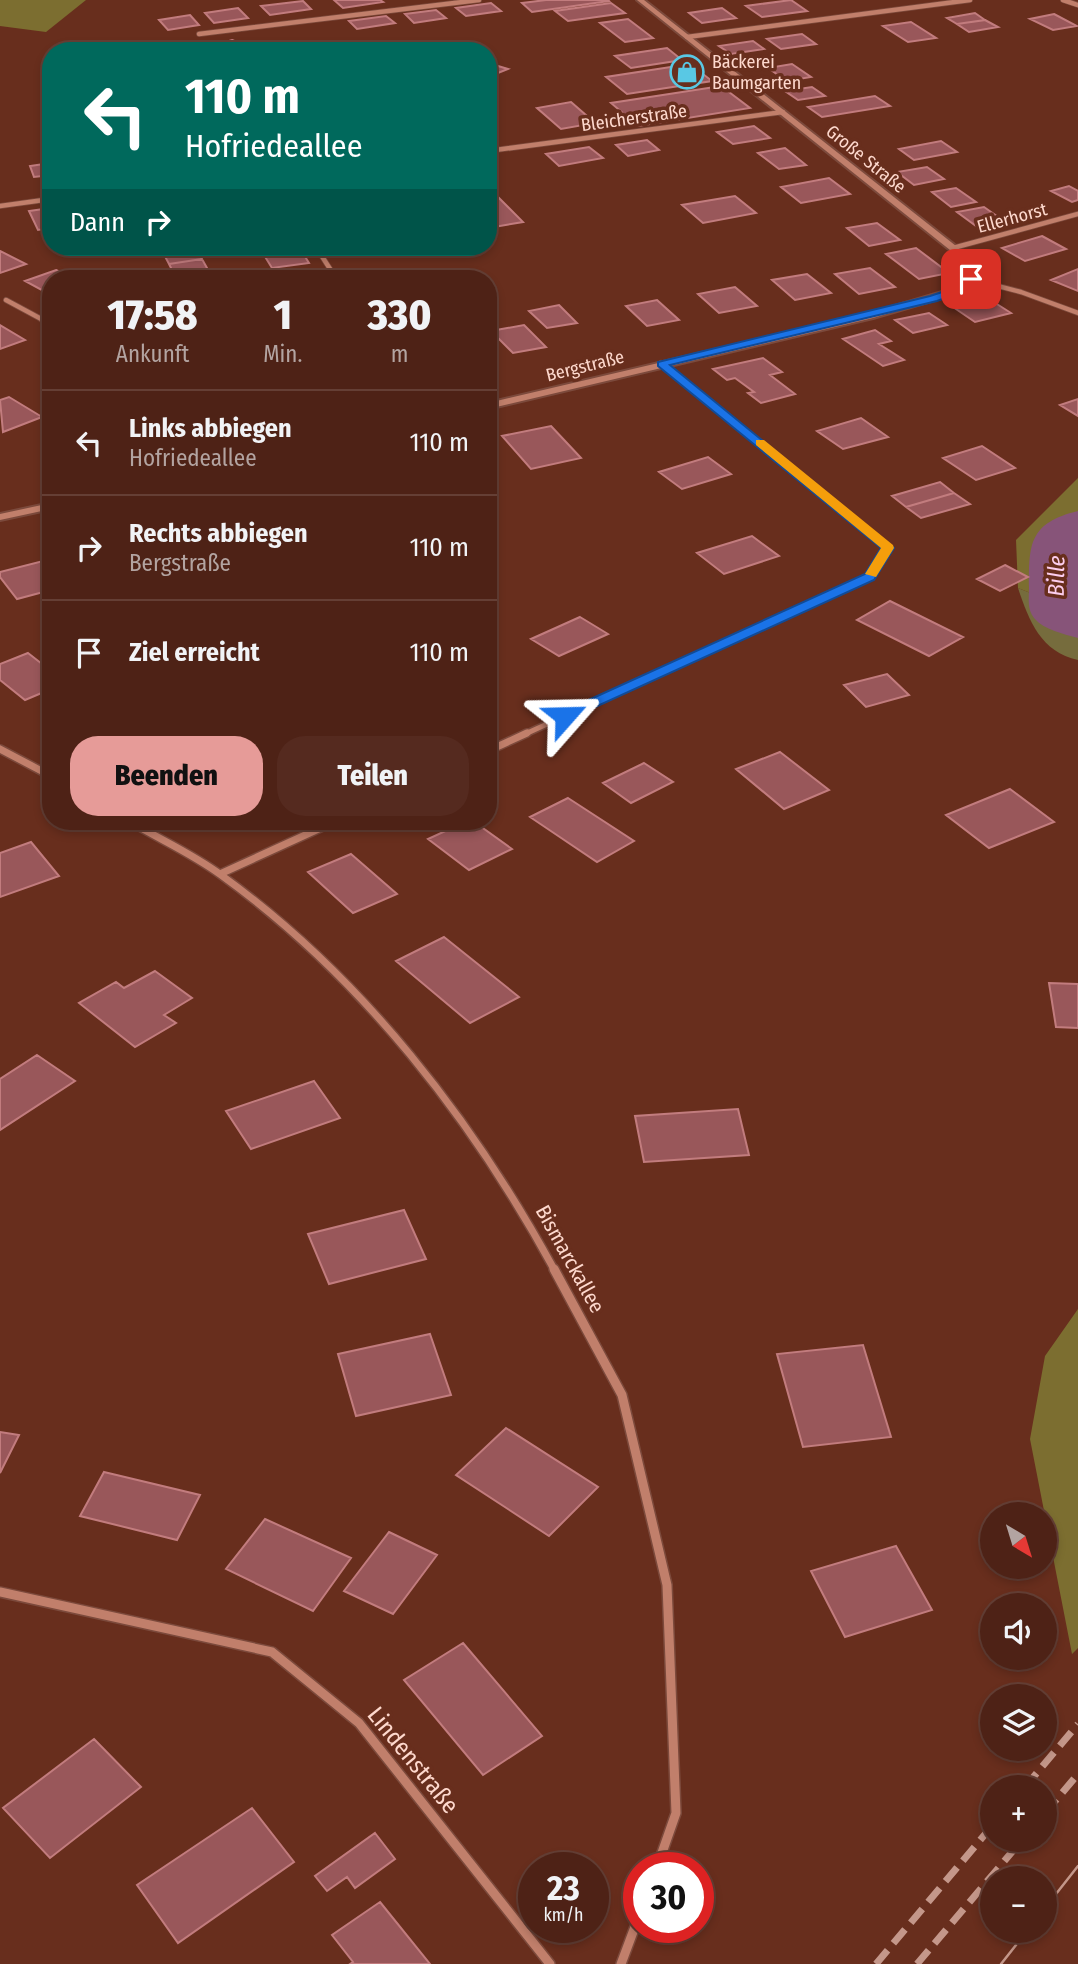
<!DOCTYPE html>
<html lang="de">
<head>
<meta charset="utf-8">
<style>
	body { margin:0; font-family:"Fira Sans Condensed",sans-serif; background:#552a1f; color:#f1f3f6; height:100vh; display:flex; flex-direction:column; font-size:26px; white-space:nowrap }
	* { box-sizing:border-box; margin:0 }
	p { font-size:23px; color:#b3a4a1 }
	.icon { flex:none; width:38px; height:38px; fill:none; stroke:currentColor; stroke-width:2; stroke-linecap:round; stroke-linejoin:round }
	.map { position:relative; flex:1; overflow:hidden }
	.details { position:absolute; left:42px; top:270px; width:455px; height:560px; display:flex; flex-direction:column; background:#4e2216; border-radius:28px; box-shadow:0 4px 10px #0003,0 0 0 2px #653f35 }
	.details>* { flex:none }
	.guide { position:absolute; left:42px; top:42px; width:455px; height:214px; border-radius:28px; box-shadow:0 4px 10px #0003,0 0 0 2px #653f35; background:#00695c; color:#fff; overflow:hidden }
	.needle { width:46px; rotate:142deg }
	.fabs { position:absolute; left:980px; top:1502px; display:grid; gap:14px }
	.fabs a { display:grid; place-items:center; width:77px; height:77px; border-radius:50%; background:#4e2216; box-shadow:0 4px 10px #0003,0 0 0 2px #653f35; font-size:35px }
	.speed { position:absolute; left:518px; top:1852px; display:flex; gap:14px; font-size:35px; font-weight:700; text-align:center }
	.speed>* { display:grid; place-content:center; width:91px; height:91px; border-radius:50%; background:#4e2216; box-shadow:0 4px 10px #0003,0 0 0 2px #653f35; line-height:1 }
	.speed small { font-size:18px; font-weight:400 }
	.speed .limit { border:10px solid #d22; background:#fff; color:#111 }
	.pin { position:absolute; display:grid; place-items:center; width:60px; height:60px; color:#fff; margin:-30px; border-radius:14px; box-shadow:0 4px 10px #0006 }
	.me { position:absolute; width:77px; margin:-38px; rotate:65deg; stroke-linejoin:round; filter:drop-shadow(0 0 5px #0008) }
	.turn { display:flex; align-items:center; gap:24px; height:147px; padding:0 28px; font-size:32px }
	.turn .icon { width:91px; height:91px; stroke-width:2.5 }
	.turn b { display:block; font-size:49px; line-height:60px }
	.then { display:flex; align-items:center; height:66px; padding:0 28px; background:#0003; gap:14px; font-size:26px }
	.eta { display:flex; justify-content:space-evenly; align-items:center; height:119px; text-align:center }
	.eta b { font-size:42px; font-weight:800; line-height:49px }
	.button { display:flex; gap:14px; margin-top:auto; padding:14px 28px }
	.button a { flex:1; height:80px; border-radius:28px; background:#e69b98; color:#111; font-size:28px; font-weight:800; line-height:80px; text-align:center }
	.button a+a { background:#552a1f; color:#f1f3f6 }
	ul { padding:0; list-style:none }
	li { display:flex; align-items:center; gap:21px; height:105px; padding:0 28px; border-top:2px solid #653f35 }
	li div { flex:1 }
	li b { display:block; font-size:26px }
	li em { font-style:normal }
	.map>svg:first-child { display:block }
	.green { fill:#766c3d }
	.forest { fill:#7c6e30 }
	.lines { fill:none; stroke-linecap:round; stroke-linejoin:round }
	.river { fill:#875479; fill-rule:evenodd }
	.building { fill:#99575a; stroke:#c27c7e; stroke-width:2 }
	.minor-far3-casing { stroke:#7c4a3c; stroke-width:6 }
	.minor-far2-casing { stroke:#7c4a3c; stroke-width:8 }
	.minor-far1-casing { stroke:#7c4a3c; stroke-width:10 }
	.minor-casing { stroke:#7c4a3c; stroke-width:12 }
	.tertiary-casing { stroke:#7c4a3c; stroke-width:4 }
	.minor-far3 { stroke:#c17f6b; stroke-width:4.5 }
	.minor-far2 { stroke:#c17f6b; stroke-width:5 }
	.minor-far1 { stroke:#c17f6b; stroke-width:7 }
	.minor { stroke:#c17f6b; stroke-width:9 }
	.tertiary { fill:#c17f6b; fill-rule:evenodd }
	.tram { stroke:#c4978a; stroke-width:2.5 }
	.rail { stroke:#c4978a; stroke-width:7; stroke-dasharray:18 9; stroke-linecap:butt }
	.route { fill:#1a73e8; stroke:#114b97; stroke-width:2 }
	.slow { fill:#f59e0b }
	.labels { text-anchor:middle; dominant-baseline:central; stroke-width:7; stroke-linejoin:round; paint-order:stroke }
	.far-poi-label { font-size:18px; fill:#fed9ce; stroke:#682e1d; text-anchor:start }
	.far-street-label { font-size:18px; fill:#fed9ce; stroke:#682e1d }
	.street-label { font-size:21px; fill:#fed9ce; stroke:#682e1d }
	.water-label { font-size:23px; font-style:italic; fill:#fccdee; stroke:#682e1d }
	.near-street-label { font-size:24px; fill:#fed9ce; stroke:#682e1d }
</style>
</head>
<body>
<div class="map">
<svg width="1078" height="1964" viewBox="0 0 1078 1964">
	<rect width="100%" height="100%" fill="#682e1d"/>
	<path class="green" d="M 1018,588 L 1078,612 L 1078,660 C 1041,652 1029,621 1018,588 Z"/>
	<path class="forest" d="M 0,0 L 86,0 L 46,32 L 0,26 Z
		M 1078,478 L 1078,612 L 1018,588 L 1016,540 Z
		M 1078,1309 L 1078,1648 L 1072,1654 L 1030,1439 L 1045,1356 Z"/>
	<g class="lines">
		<path class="river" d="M 1078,511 L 1078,638 C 1064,634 1044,630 1034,618 C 1027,609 1029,599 1029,587 C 1029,544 1029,523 1078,511 Z"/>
	</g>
	<path class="building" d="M 334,0 L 380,0 L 383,2 L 343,8 Z
		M 546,0 L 608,0 L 609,1 L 532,12 L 522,3 Z
		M 791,0 L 807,11 L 762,17 L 746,6 Z
		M 303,1 L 311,9 L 270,15 L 261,6 Z
		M 491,3 L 501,11 L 466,16 L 456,8 Z
		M 611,3 L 625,13 L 568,21 L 555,11 Z
		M 238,8 L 248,18 L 214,23 L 205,13 Z
		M 722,8 L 736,18 L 702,23 L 689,13 Z
		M 436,10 L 446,18 L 414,23 L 405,14 Z
		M 975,13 L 985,20 L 957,24 L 947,18 Z
		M 1054,14 L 1077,26 L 1053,30 L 1030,19 Z
		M 190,15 L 199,25 L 168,30 L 159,20 Z
		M 386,16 L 395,23 L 357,29 L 349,21 Z
		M 628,19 L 653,38 L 625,42 L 600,23 Z
		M 985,20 L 998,27 L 969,32 L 957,24 Z
		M 911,22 L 936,38 L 908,42 L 883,26 Z
		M 802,34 L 816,44 L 781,49 L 767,39 Z
		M 232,40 L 259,51 L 206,48 Z
		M 753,41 L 764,49 L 731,54 L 719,46 Z
		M 667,48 L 682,60 L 631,68 L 615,56 Z
		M 488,63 L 508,69 L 488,77 Z
		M 690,64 L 712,81 L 627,94 L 606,77 Z
		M 792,64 L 811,77 L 787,81 L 768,68 Z
		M 721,86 L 750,108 L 638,126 L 611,103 Z
		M 812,87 L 825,96 L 798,100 L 785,91 Z
		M 875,96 L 890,106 L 822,117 L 808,107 Z
		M 571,102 L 595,123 L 561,129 L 537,108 Z
		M 754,126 L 770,138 L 733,144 L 717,132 Z
		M 647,140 L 659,150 L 628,156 L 616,145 Z
		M 941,141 L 957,152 L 914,160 L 899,149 Z
		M 589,147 L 603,158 L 559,166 L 546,154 Z
		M 785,148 L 806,165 L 779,169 L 758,153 Z
		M 51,163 L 51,175 L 34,177 L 30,166 Z
		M 927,167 L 944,179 L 914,185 L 897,172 Z
		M 829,178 L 850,194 L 801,203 L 781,187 Z
		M 1069,186 L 1078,191 L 1078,200 L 1072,202 L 1051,191 Z
		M 488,187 L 523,222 L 488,228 Z
		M 956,188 L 976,202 L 951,207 L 932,192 Z
		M 735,196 L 756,213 L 703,223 L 682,205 Z
		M 984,207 L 1008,224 L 980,229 L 957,212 Z
		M 51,208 L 51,228 L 38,230 L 29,211 Z
		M 877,223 L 900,240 L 869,246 L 847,228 Z
		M 1042,236 L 1066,249 L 1025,261 L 1002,248 Z
		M 160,247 L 195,247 L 202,259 L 169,264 Z
		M 259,247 L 299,247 L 309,263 L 272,268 Z
		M 352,247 L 392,247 L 394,249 L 357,254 Z
		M 916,248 L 949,273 L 919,279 L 886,254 Z
		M 0,251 L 26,264 L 0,273 Z
		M 202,259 L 212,277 L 176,278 L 169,264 Z
		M 870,268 L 895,287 L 859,294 L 835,274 Z
		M 1078,269 L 1078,291 L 1051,280 Z
		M 56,270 L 72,278 L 51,278 L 51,295 L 25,281 Z
		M 807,274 L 831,293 L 795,300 L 772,280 Z
		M 735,287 L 757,306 L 719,313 L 698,294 Z
		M 989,299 L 1011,313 L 975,322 L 953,307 Z
		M 657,300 L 679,320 L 647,326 L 626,306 Z
		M 559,305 L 577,323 L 547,328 L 529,311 Z
		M 929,313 L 947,325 L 913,333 L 895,320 Z
		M 0,325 L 25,340 L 0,349 Z
		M 524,325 L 546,347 L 513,353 L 491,331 Z
		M 875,330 L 891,341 L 879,344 L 904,360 L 883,366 L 843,339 Z
		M 763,358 L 782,372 L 770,375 L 795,394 L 761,403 L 748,393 L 754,392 L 735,378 L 727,380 L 713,369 Z
		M 9,397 L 42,417 L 3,432 L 0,400 Z
		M 1078,399 L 1078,416 L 1060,405 Z
		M 861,418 L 888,437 L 843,449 L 817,431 Z
		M 551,426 L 581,458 L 531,469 L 502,436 Z
		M 982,446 L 1015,468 L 976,480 L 943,458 Z
		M 708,457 L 731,474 L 682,489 L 659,472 Z
		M 940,482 L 954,493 L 906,507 L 892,496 Z
		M 954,493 L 970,504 L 921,518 L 906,507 Z
		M 752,536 L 779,556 L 724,574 L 697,553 Z
		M 51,559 L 51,590 L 17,599 L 0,577 L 0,572 Z
		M 1005,565 L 1028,577 L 1000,591 L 977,579 Z
		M 890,601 L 963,637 L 929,656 L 857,620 Z
		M 580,617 L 608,634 L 559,656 L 531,639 Z
		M 28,653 L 51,671 L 51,689 L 25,700 L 0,680 L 0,664 Z
		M 887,674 L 909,695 L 866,707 L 844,685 Z
		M 780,752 L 829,790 L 784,809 L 736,769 Z
		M 644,763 L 673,782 L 631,803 L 603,783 Z
		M 1010,789 L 1054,822 L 989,848 L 946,815 Z
		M 568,798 L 634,841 L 597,862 L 530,817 Z
		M 467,821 L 473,821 L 512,849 L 469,870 L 428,839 Z
		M 31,842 L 59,876 L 0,897 L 0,853 Z
		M 351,854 L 397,894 L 353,913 L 308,872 Z
		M 444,937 L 519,997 L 470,1023 L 396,961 Z
		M 155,971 L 192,998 L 164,1015 L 176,1023 L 135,1047 L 79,1003 L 116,982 L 124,988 Z
		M 1049,983 L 1078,984 L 1078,1028 L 1056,1027 Z
		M 37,1055 L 75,1081 L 0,1130 L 0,1079 Z
		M 314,1081 L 340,1118 L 251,1149 L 226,1111 Z
		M 738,1109 L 749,1155 L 644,1162 L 635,1116 Z
		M 404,1210 L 426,1259 L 329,1284 L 308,1234 Z
		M 430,1334 L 451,1395 L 356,1416 L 338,1354 Z
		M 863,1345 L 891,1437 L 803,1447 L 777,1354 Z
		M 506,1428 L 598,1487 L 549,1536 L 456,1475 Z
		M 0,1432 L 19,1435 L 0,1473 Z
		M 104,1472 L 200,1495 L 177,1540 L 80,1516 Z
		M 265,1519 L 351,1558 L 313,1611 L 226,1569 Z
		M 389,1532 L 437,1555 L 393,1614 L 344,1591 Z
		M 896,1546 L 932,1610 L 845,1637 L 811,1571 Z
		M 463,1643 L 542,1736 L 483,1775 L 404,1680 Z
		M 94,1739 L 141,1787 L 50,1858 L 3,1808 Z
		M 252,1808 L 294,1862 L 178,1943 L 137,1885 Z
		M 375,1833 L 395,1859 L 355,1888 L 347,1877 L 327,1891 L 315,1876 Z
		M 380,1902 L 430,1964 L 350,1964 L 353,1962 L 332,1935 Z"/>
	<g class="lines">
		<defs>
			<path id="minor-far3" d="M 1063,0 L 1078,5
				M 199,34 L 479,0
				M 687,37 L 970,0
				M 488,151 L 783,112
				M 0,206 L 51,199
				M 316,247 L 332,272
				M 953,248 L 1078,214
				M 971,279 L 1021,292 L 1078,313
				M 6,300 L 45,321"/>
			<path id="minor-far2" d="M 42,319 L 51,324
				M 523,735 L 870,577 L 888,548 L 661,364"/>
			<path id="minor-far1" d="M 0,749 L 51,776
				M 488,751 L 527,733
				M 129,821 C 159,839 193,854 221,875 C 362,977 473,1120 555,1271
				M 220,874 L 336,821"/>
			<path id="minor" d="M 554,1269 L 622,1395 L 667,1585 L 676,1813 L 657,1867
				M 0,1592 L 272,1652 L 359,1723 L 550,1964
				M 621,1964 L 639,1916"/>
			<path id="tertiary" d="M 637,0 L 644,0 L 956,246 L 972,261 L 979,275 L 978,277 L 955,294 L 873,318 L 488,409 L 488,403 L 868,314 L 949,290 L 971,274 L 966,264 L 950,250 Z
				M 51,503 L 51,509 L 0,520 L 0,514 Z"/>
		</defs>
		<use href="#minor-far3" class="minor-far3-casing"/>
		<use href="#minor-far2" class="minor-far2-casing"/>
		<use href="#minor-far1" class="minor-far1-casing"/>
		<use href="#minor" class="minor-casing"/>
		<use href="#tertiary" class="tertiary-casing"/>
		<use href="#minor-far3" class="minor-far3"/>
		<use href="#minor-far2" class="minor-far2"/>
		<use href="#minor-far1" class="minor-far1"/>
		<use href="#minor" class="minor"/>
		<use href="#tertiary" class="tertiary"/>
		<path class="tram" d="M 1045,1908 L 1078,1866
			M 1001,1964 L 1028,1930"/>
		<path class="rail" d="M 1025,1787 L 1078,1724
			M 1045,1813 L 1078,1774
			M 876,1964 L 992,1826
			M 917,1964 L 1023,1839"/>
	</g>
	<path class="route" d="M 968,277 L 977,279 L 956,294 L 937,301 L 670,365 L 894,548 L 874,580 L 569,719 L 560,719 L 560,713 L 865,574 L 881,548 L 658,366 L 658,362 L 930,296 L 948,290 Z"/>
	<path class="slow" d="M 756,440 L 764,440 L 893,545 L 894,548 L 876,577 L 865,574 L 881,548 L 756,445 Z"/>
	<defs>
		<symbol id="shop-ring" viewBox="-11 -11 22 22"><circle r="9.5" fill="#682e1d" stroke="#59c8e4" stroke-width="1.5"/><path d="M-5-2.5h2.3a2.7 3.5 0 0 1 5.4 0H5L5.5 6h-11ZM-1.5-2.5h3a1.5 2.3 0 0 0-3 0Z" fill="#59c8e4"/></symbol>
	</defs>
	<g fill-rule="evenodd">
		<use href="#shop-ring" x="668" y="53" width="38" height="38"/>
	</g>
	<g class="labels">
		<g class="far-poi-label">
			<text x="712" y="62">Bäckerei<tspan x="712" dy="21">Baumgarten</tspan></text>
		</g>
		<g class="far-street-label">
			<text transform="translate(634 118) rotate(-8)">Bleicherstraße</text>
			<text transform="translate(866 159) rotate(39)">Große Straße</text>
			<text transform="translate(1012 218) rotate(-15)">Ellerhorst</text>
			<text transform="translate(585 366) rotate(-14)">Bergstraße</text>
		</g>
		<g class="street-label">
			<text transform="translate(570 1259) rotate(61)">Bismarckallee</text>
		</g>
		<g class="water-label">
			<text transform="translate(1056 576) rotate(-89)">Bille</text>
		</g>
		<g class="near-street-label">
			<text transform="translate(413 1760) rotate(51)">Lindenstraße</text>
		</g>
	</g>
</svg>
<div class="fabs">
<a><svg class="needle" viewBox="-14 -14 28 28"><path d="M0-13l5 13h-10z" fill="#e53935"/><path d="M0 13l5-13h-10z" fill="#b3a4a1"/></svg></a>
<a><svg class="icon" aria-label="sound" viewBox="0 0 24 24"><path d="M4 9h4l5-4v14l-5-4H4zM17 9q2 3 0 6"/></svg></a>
<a><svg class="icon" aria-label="layers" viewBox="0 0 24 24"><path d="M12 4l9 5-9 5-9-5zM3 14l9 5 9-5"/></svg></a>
<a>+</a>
<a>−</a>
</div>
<div class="speed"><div>23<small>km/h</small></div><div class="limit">30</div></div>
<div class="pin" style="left:971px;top:279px;background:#d93025"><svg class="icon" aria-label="arrive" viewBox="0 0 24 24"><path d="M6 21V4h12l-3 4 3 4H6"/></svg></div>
<svg class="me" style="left:565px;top:716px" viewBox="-20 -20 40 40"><path d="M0-17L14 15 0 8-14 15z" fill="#1a73e8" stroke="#fff" stroke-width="4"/></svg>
<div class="guide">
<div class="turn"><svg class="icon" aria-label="left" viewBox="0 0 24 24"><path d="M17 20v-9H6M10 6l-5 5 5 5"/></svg><div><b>110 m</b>Hofriedeallee</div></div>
<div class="then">Dann<svg class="icon" aria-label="right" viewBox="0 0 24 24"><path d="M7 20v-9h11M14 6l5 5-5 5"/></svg></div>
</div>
<section class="details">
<div class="eta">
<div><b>17:58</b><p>Ankunft</p></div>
<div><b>1</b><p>Min.</p></div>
<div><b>330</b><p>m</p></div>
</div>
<ul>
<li><svg class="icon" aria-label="left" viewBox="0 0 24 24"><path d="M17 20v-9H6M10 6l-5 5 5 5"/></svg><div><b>Links abbiegen</b><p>Hofriedeallee</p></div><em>110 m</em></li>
<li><svg class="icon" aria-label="right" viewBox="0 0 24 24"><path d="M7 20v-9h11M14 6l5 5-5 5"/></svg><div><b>Rechts abbiegen</b><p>Bergstraße</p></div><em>110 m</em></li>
<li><svg class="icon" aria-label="arrive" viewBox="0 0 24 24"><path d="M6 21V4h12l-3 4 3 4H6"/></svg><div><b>Ziel erreicht</b></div><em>110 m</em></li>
</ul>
<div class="button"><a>Beenden</a><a>Teilen</a></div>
</section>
</div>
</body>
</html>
